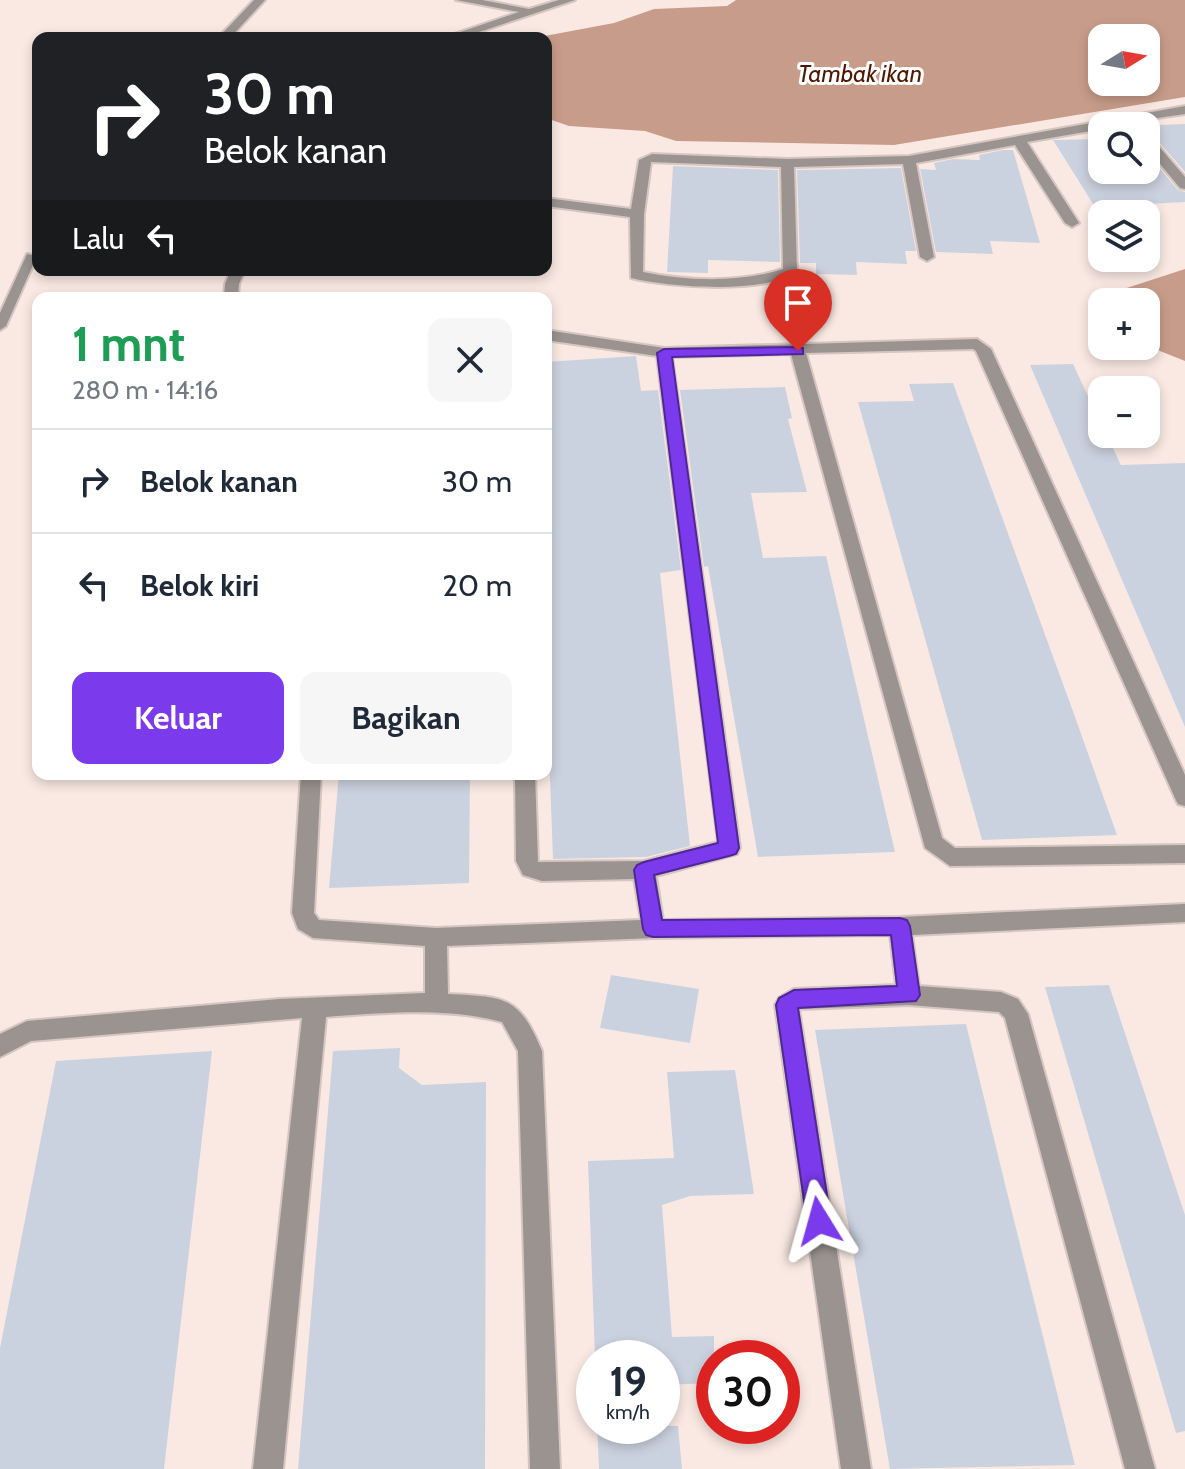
<!DOCTYPE html>
<html lang="id">
<head>
<meta charset="utf-8">
<style>
	body { margin:0; font-family:Cabin,sans-serif; background:#f6f6f7; color:#1f2937; height:100vh; display:flex; flex-direction:column; font-size:30px; white-space:nowrap }
	* { box-sizing:border-box; margin:0 }
	p { font-size:26px; color:#747a83 }
	.icon { flex:none; width:44px; height:44px; fill:none; stroke:currentColor; stroke-width:2; stroke-linecap:round; stroke-linejoin:round }
	.map { position:relative; flex:1; overflow:hidden }
	.panel { position:absolute; left:32px; top:292px; width:520px; height:488px; display:flex; flex-direction:column; background:#fff; border-radius:16px; box-shadow:0 4px 12px #0003 }
	.panel>* { flex:none }
	.guide { position:absolute; left:32px; top:32px; width:520px; height:244px; border-radius:16px; box-shadow:0 4px 12px #0003; background:#202124; color:#fff; overflow:hidden }
	.needle { width:52px; rotate:79deg }
	.tools { position:absolute; left:1088px; top:24px; display:grid; gap:16px }
	.tools a { display:grid; place-items:center; width:72px; height:72px; border-radius:16px; background:#fff; box-shadow:0 4px 12px #0003; font-size:40px }
	.speed { position:absolute; left:576px; top:1340px; display:flex; gap:16px; font-size:40px; font-weight:700; text-align:center }
	.speed>* { display:grid; place-content:center; width:104px; height:104px; border-radius:50%; background:#fff; box-shadow:0 4px 12px #0003; line-height:1 }
	.speed small { font-size:20px; font-weight:400 }
	.speed .limit { border:12px solid #d22; background:#fff; color:#111 }
	.pin { position:absolute; display:grid; place-items:center; width:68px; height:68px; color:#fff; margin:-82px -34px; border-radius:50% 50% 50% 0; rotate:-45deg; box-shadow:0 0 8px #0007 }
	.pin .icon { rotate:45deg }
	.me { position:absolute; width:88px; margin:-44px; rotate:352deg; stroke-linejoin:round; filter:drop-shadow(0 0 6px #0008) }
	.turn { display:flex; align-items:center; gap:28px; height:168px; padding:0 40px; font-size:36px }
	.turn .icon { width:104px; height:104px; stroke-width:2.5 }
	.turn b { display:block; font-size:56px; line-height:68px }
	.then { display:flex; align-items:center; height:76px; padding:0 40px; background:#0003; gap:16px; font-size:30px }
	.round { display:grid; place-items:center; flex:none; width:84px; height:84px; border-radius:16px; background:#f6f6f7 }
	.overview { display:flex; align-items:center; justify-content:space-between; height:136px; padding:0 40px }
	h1 { font-size:48px; font-weight:700; line-height:60px; color:#1e9e55 }
	.button { display:flex; gap:16px; margin-top:auto; padding:16px 40px }
	.button a { flex:1; height:92px; border-radius:16px; background:#7c3aed; color:#fff; font-size:32px; font-weight:700; line-height:92px; text-align:center }
	.button a+a { background:#f6f6f7; color:#1f2937 }
	ul { padding:0; list-style:none }
	li { display:flex; align-items:center; gap:24px; height:104px; padding:0 40px; border-top:2px solid #e0e1e3 }
	li div { flex:1 }
	li b { display:block; font-size:30px }
	li em { font-style:normal }
	.map>svg:first-child { display:block }
	.water { fill:#c89c8a; fill-rule:evenodd }
	.building { fill:#cbd2df }
	.lines { fill:none; stroke-linecap:round; stroke-linejoin:round }
	.service-casing { stroke:#d6c6c1; stroke-width:4 }
	.minor-casing { stroke:#d6c6c1; stroke-width:4 }
	.service { fill:#9a9390; fill-rule:evenodd }
	.minor { fill:#9a9390; fill-rule:evenodd }
	.route { fill:#7c3aed; stroke:#51269a; stroke-width:2 }
	.labels { text-anchor:middle; dominant-baseline:central; stroke-width:6; stroke-linejoin:round; paint-order:stroke }
	.far-water-label { font-size:24px; font-style:italic; fill:#4f1800; stroke:#fff }
</style>
</head>
<body>
<div class="map">
<svg width="1185" height="1469" viewBox="0 0 1185 1469">
	<rect width="100%" height="100%" fill="#fae9e3"/>
	<path class="water" d="M 736,0 L 1185,0 L 1185,97 L 894,145 L 676,141 L 645,131 L 569,126 L 546,118 L 546,38 L 534,38 L 614,23 L 654,9 L 727,6 ZM 1102,38 L 1146,38 L 1146,82 L 1102,82 Z
		M 1185,269 L 1185,361 L 1155,349 L 1136,346 L 1146,346 L 1146,302 L 1102,302 L 1102,325 L 1094,316 L 1096,298 Z"/>
	<path class="building" d="M 1185,124 L 1185,172 L 1152,134 L 1146,132 L 1146,126 L 1134,126 Z
		M 1102,132 L 1102,170 L 1146,170 L 1146,152 L 1178,190 L 1185,192 L 1185,202 L 1095,207 L 1053,140 L 1096,139 L 1093,134 Z
		M 1003,150 L 1013,150 L 1040,243 L 990,241 L 993,254 L 936,252 L 920,169 L 936,170 L 934,163 L 953,159 L 980,160 L 979,155 Z
		M 673,166 L 778,170 L 780,262 L 708,260 L 708,273 L 667,272 Z
		M 901,168 L 916,251 L 905,251 L 907,264 L 856,262 L 857,275 L 816,274 L 816,263 L 800,263 L 797,170 Z
		M 636,356 L 641,391 L 658,390 L 681,570 L 660,573 L 690,846 L 646,857 L 553,859 L 546,672 L 546,522 L 552,522 L 546,362 Z
		M 1073,364 L 1102,426 L 1102,434 L 1106,434 L 1121,465 L 1185,463 L 1185,727 L 1030,365 Z
		M 953,383 L 1074,714 L 1117,835 L 982,840 L 858,402 L 914,401 L 909,384 Z
		M 785,387 L 792,418 L 788,419 L 807,492 L 751,493 L 763,558 L 826,556 L 895,852 L 758,857 L 708,566 L 704,567 L 680,390 Z
		M 339,774 L 470,774 L 469,883 L 329,888 Z
		M 611,975 L 699,989 L 690,1043 L 600,1028 Z
		M 1109,985 L 1185,1215 L 1185,1431 L 1176,1433 L 1045,987 Z
		M 966,1024 L 1004,1180 L 1075,1465 L 890,1469 L 815,1030 Z
		M 400,1048 L 399,1068 L 422,1085 L 486,1082 L 485,1469 L 298,1469 L 333,1051 Z
		M 212,1051 L 164,1469 L 0,1469 L 0,1348 L 56,1061 Z
		M 735,1070 L 754,1194 L 690,1196 L 662,1205 L 672,1337 L 714,1336 L 714,1383 L 662,1385 L 662,1358 L 595,1358 L 588,1161 L 674,1158 L 667,1072 Z
		M 597,1426 L 678,1426 L 682,1469 L 599,1469 Z"/>
	<g class="lines">
		<defs>
			<path id="service" d="M 27,254 L 37,256 L 6,326 L 0,330 L 0,313 Z"/>
			<path id="minor" d="M 254,0 L 265,0 L 230,38 L 218,38 Z
				M 456,0 L 482,0 L 529,9 L 559,0 L 575,0 L 461,38 L 443,38 L 519,12 Z
				M 1185,106 L 1185,114 L 1102,126 L 1102,129 L 1027,142 L 1079,223 L 1072,227 L 1065,223 L 1015,145 L 916,163 L 934,257 L 927,261 L 920,257 L 903,164 L 794,167 L 797,271 C 768,295 667,287 631,278 L 630,217 L 546,206 L 546,198 L 631,209 L 639,160 L 652,154 L 787,159 L 909,156 ZM 651,162 L 781,167 L 783,269 C 740,283 687,281 643,272 L 644,214 Z
				M 1146,135 L 1150,136 L 1185,177 L 1185,189 L 1180,188 L 1146,147 Z
				M 231,270 L 245,270 L 239,284 L 238,298 L 224,298 L 225,284 Z
				M 546,330 L 664,348 L 977,339 L 991,349 L 1185,775 L 1185,806 L 1178,804 L 1175,798 L 976,351 L 973,349 L 806,353 L 942,838 L 955,848 L 1185,845 L 1185,863 L 950,866 L 925,848 L 791,354 L 672,357 L 740,848 L 737,854 L 656,876 L 663,920 L 900,917 L 1185,904 L 1185,922 L 912,935 L 919,986 L 1001,992 L 1018,999 L 1028,1014 L 1155,1469 L 1125,1469 L 1005,1018 L 999,1012 L 909,1005 L 799,1009 L 871,1469 L 841,1469 L 775,1005 L 779,998 L 794,989 L 896,985 L 890,935 L 653,938 L 447,946 L 448,994 C 506,997 519,996 542,1051 L 560,1469 L 530,1469 L 518,1051 L 502,1022 C 446,1007 383,1013 326,1017 L 283,1469 L 253,1469 L 302,1018 L 31,1041 L 0,1057 L 0,1034 L 27,1021 L 279,999 L 425,993 L 425,946 L 313,938 L 298,929 L 292,913 L 301,774 L 321,774 L 314,913 L 319,920 L 436,928 L 641,920 L 634,879 L 542,881 L 523,875 L 516,861 L 515,774 L 535,774 L 538,862 L 644,861 L 718,842 L 657,356 L 546,340 Z"/>
		</defs>
		<use href="#service" class="service-casing"/>
		<use href="#minor" class="minor-casing"/>
		<use href="#service" class="service"/>
		<use href="#minor" class="minor"/>
	</g>
	<path class="route" d="M 798,347 L 803,348 L 803,354 L 672,357 L 739,848 L 736,854 L 729,856 L 654,875 L 662,920 L 900,918 L 907,920 L 910,926 L 920,995 L 916,1001 L 798,1008 L 831,1221 L 827,1229 L 819,1233 L 811,1229 L 807,1221 L 776,1005 L 779,998 L 794,990 L 897,986 L 891,935 L 653,937 L 646,935 L 643,929 L 634,870 L 637,865 L 644,862 L 718,843 L 657,353 L 664,349 Z"/>
	<g class="labels">
		<g class="far-water-label">
			<text x="860" y="73">Tambak ikan</text>
		</g>
	</g>
</svg>
<div class="tools">
<a><svg class="needle" viewBox="-14 -14 28 28"><path d="M0-13l5 13h-10z" fill="#e53935"/><path d="M0 13l5-13h-10z" fill="#747a83"/></svg></a>
<a><svg class="icon" aria-label="search" viewBox="0 0 24 24"><circle cx="10" cy="10" r="6"/><path d="M15 15l6 6"/></svg></a>
<a><svg class="icon" aria-label="layers" viewBox="0 0 24 24"><path d="M12 4l9 5-9 5-9-5zM3 14l9 5 9-5"/></svg></a>
<a>+</a>
<a>−</a>
</div>
<div class="speed"><div>19<small>km/h</small></div><div class="limit">30</div></div>
<div class="pin" style="left:798px;top:351px;background:#d93025"><svg class="icon" aria-label="arrive" viewBox="0 0 24 24"><path d="M6 21V4h12l-3 4 3 4H6"/></svg></div>
<svg class="me" style="left:819px;top:1221px" viewBox="-20 -20 40 40"><path d="M0-17L14 15 0 8-14 15z" fill="#7c3aed" stroke="#fff" stroke-width="4"/></svg>
<div class="guide">
<div class="turn"><svg class="icon" aria-label="right" viewBox="0 0 24 24"><path d="M7 20v-9h11M14 6l5 5-5 5"/></svg><div><b>30 m</b>Belok kanan</div></div>
<div class="then">Lalu<svg class="icon" aria-label="left" viewBox="0 0 24 24"><path d="M17 20v-9H6M10 6l-5 5 5 5"/></svg></div>
</div>
<section class="panel">
<div class="overview"><div><h1>1 mnt</h1><p>280 m · 14:16</p></div><a class="round"><svg class="icon" aria-label="close" viewBox="0 0 24 24"><path d="M6 6l12 12M18 6L6 18"/></svg></a></div>
<ul>
<li><svg class="icon" aria-label="right" viewBox="0 0 24 24"><path d="M7 20v-9h11M14 6l5 5-5 5"/></svg><div><b>Belok kanan</b></div><em>30 m</em></li>
<li><svg class="icon" aria-label="left" viewBox="0 0 24 24"><path d="M17 20v-9H6M10 6l-5 5 5 5"/></svg><div><b>Belok kiri</b></div><em>20 m</em></li>
</ul>
<div class="button"><a>Keluar</a><a>Bagikan</a></div>
</section>
</div>
</body>
</html>
